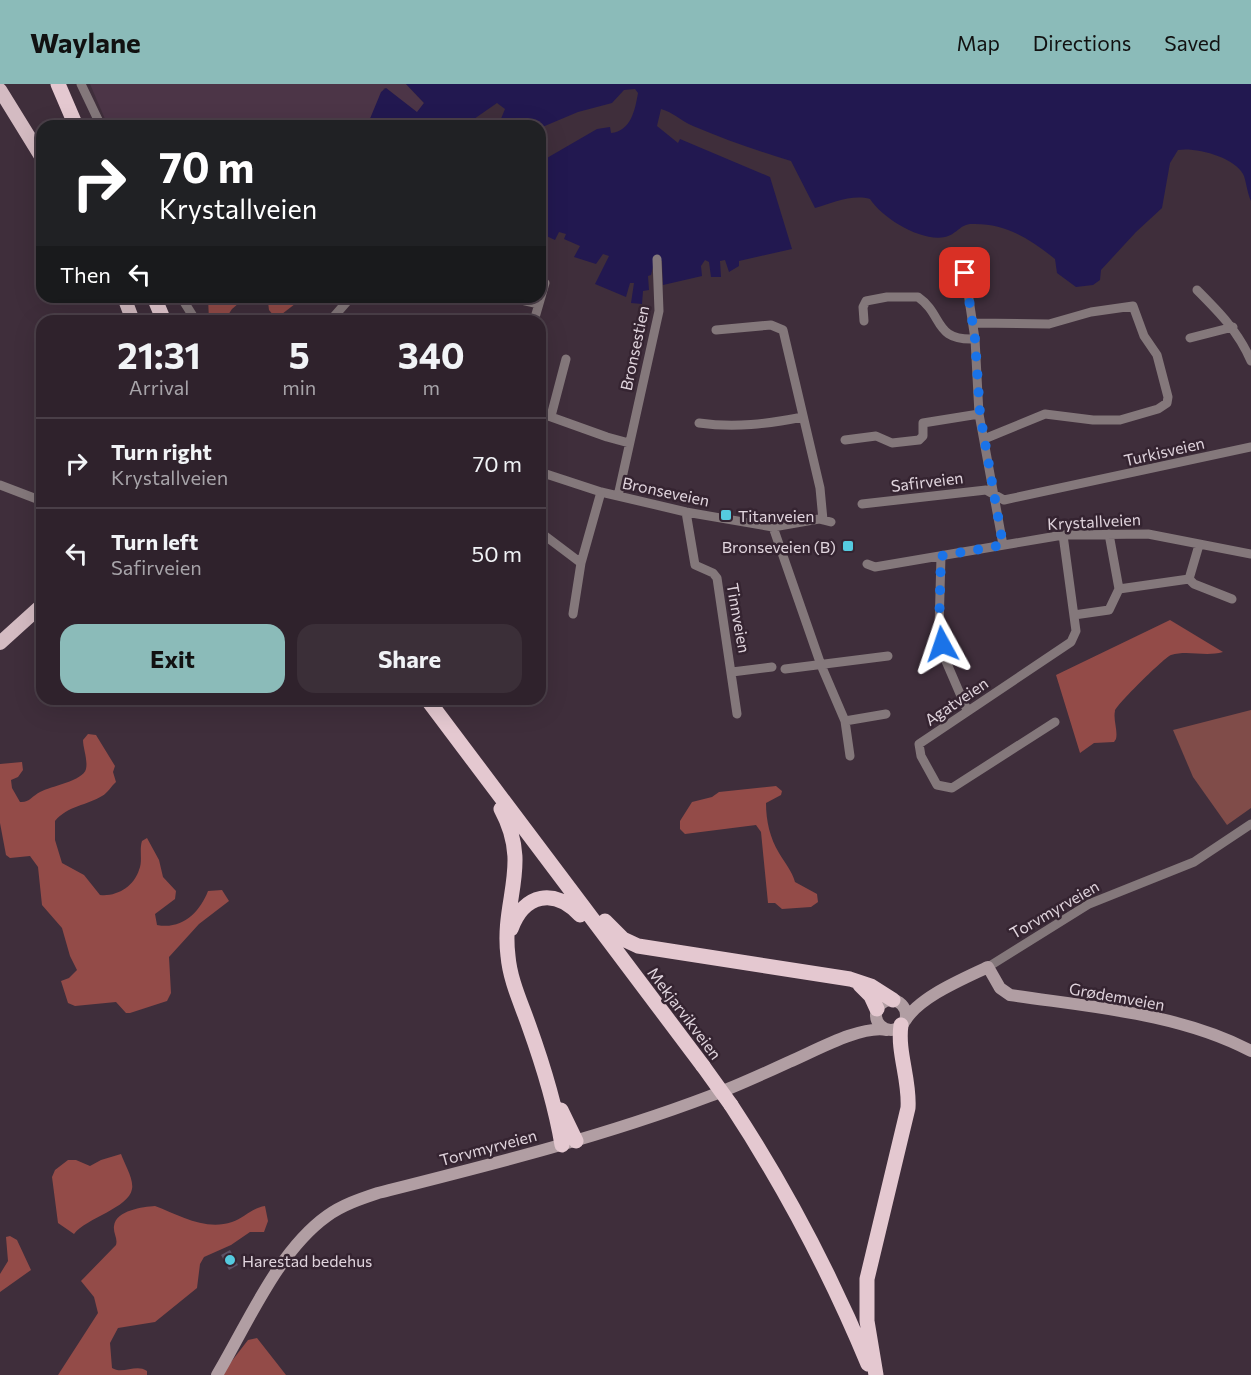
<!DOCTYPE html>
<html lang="en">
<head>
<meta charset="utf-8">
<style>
	body { margin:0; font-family:Commissioner,sans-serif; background:#3b2f38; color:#f1f3f6; height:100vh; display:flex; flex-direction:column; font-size:22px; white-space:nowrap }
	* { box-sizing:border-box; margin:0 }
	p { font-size:20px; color:#a7a4a9 }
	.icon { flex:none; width:33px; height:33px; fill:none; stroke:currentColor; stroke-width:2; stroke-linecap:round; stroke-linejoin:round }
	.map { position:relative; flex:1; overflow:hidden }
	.panel { position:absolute; left:36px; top:231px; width:510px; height:390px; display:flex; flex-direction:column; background:#2f222c; border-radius:18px; box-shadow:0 6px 24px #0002,0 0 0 2px #4a3f48 }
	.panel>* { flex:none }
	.top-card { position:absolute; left:36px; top:36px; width:510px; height:183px; border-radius:18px; box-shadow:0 6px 24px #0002,0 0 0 2px #4a3f48; background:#202124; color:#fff; overflow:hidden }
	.pin { position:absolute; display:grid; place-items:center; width:51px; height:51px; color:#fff; margin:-26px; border-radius:12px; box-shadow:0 3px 9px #0006 }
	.me { position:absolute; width:66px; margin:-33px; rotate:355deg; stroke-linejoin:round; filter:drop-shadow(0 0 4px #0008) }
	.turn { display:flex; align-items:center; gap:21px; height:126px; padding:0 24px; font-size:27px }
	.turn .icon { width:78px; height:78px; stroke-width:2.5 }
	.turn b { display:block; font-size:42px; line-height:51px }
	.then { display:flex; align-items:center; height:57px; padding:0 24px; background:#0003; gap:12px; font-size:22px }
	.eta { display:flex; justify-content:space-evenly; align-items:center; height:102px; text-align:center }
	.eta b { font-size:36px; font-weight:700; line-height:42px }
	.action { display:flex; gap:12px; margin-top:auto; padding:12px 24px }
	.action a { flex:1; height:69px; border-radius:18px; background:#8bbbb9; color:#111; font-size:24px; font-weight:700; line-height:69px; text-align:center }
	.action a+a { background:#3b2f38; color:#f1f3f6 }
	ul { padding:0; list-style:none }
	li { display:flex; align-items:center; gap:18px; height:90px; padding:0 24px; border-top:2px solid #4a3f48 }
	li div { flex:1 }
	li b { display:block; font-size:22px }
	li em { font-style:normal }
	header { display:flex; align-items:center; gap:36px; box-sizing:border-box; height:84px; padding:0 30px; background:#8bbbb9; color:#111 }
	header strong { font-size:28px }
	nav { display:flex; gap:33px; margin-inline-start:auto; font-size:21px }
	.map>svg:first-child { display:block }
	.built { fill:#4c3547 }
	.green { fill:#804c49 }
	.forest { fill:#934b48 }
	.water { fill:#221850 }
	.building { fill:#5c5165 }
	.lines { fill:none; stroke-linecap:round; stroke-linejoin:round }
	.minor { stroke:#84787b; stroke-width:9 }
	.secondary { stroke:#b19ea3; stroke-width:12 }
	.primary { stroke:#d4bbc2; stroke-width:14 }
	.trunk { stroke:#e4c8d0; stroke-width:15 }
	.trunk-bridge { stroke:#e4c8d0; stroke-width:15 }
	.route { stroke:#1a73e8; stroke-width:10; stroke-dasharray:0 18 }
	.poi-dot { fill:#55cadf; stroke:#352431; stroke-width:2 }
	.labels { text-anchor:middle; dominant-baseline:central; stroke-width:5; stroke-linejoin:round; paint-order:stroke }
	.street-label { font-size:16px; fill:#e0d4dd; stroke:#352431 }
	.poi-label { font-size:16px; fill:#e0d4dd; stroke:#352431; text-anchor:start }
</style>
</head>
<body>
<header>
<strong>Waylane</strong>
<nav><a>Map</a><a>Directions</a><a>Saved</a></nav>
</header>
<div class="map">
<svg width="1251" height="1291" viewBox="0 0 1251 1291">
	<rect width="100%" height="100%" fill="#3f2e3b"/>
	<path class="built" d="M 90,0 L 406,0 L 424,19 L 417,29 L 386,4 L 384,4 L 367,42 L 108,42 Z"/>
	<path class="green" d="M 1251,626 L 1251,724 L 1227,741 L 1193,693 L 1173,646 Z"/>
	<path class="forest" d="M 208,213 L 246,213 L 232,225 L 224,237 L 209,237 Z
		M 273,213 L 304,213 L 282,230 L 274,232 L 269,226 L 268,218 Z
		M 1170,536 L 1223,568 C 1205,573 1188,566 1171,571 C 1166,572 1115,622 1115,627 C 1113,636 1118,646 1116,655 L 1114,658 L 1094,659 L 1080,669 L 1056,591 Z
		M 88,650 L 96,651 L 115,682 L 113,688 L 116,698 C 111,702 108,709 102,712 C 88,721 67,722 55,737 L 55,756 L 62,779 L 84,791 L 100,811 C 117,813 134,802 139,786 C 143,777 139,766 142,757 L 147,754 L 159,776 L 163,793 L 176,807 L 175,815 L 155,830 L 157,841 C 182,846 200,828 208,807 L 222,806 L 229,817 L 199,840 L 169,873 L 171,909 L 167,917 L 130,929 L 126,929 L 116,918 L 75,922 L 68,919 L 61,897 L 69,894 L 77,886 L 70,872 L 62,844 L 42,821 L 38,783 L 30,772 L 10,774 L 6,771 L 0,739 L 0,680 L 22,678 L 23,686 L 18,693 L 11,696 L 12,704 L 20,718 C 29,719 32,712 40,708 C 51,702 83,697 86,685 C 88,676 83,664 83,656 Z
		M 776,702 L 782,707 L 781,711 L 766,719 C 766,737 770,754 779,769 C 785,779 792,787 795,798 L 817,810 L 818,818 L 811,823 L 782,825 L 775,819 L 768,819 L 761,748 L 756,741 L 685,750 L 680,745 L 680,737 L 692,718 L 712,713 L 719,708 Z
		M 121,1070 C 124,1079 134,1095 132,1105 C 129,1124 86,1134 74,1150 L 58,1139 L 52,1093 L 55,1086 L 68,1076 L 76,1076 L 90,1082 L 101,1076 Z
		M 155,1122 C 179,1131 205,1147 232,1138 C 244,1134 252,1124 265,1122 L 268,1137 L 264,1148 L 250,1148 L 231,1161 L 204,1173 L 200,1180 L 197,1204 L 155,1238 L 118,1244 L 110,1259 L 112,1284 C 123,1291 136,1279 147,1287 L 147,1291 L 58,1291 L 98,1229 L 94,1213 L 81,1197 L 116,1161 C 118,1154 113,1149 114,1142 C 116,1126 143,1123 155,1122 Z
		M 10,1152 L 17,1156 L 31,1186 L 0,1208 L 0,1190 L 8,1177 L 6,1153 Z
		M 257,1254 L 286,1291 L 221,1291 L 248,1256 Z"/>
	<path class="water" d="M 406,0 L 1251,0 L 1251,117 C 1247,109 1246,95 1243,90 C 1234,73 1196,63 1178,66 L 1170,79 L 1162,124 L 1136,148 L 1101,186 L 1100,196 L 1093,201 L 1076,203 L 1057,189 L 1055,175 C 1030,155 1006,139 972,140 C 960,140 956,151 945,153 C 921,158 882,134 870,115 C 852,110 832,119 815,124 L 791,77 C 758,67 726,56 693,42 C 681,37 673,28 661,25 L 657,42 L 678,59 L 680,55 L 770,93 L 792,165 L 739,177 L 739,182 L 729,188 L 725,176 L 720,177 L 721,193 L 711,193 L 709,178 L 705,176 L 701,182 L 702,192 L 663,201 L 662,177 L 655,175 L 651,191 L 648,192 L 649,206 L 643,207 L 642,220 L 631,219 L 634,199 L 630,199 L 626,213 L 595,200 L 609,172 L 603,170 L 596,180 L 574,173 L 580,162 L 564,155 L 566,150 L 559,148 L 555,156 L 540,149 L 540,78 L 597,45 L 610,43 L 611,49 C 631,47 635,26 638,9 L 635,5 L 624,6 L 612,19 L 578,28 L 540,44 L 540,42 L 498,42 L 505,25 L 497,19 L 464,42 L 367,42 L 381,8 L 386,4 L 417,28 L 424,19 Z"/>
	<path class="building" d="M 230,1166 L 238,1181 L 229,1186 L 221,1171 Z"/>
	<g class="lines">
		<path class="minor" d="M 81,0 L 101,42
			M 965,189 L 975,255 L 979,330 L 1003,461
			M 1197,206 C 1219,228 1238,247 1251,277
			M 181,213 L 196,237
			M 453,213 L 517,215 L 539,220
			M 330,237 L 351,213
			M 534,237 L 545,199
			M 864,237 L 863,223 L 866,217 L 887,213 L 918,213 C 944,231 933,257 975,255
			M 973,239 L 1049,240 L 1091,228 L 1133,222 L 1144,252 L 1157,271 L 1168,313 L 1167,319 L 1158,325 L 1120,336 L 1093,336 L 1045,330 L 984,355
			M 716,246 L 771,241 L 783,246 L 820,404 L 823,436
			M 1190,254 L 1233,243
			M 540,329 L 607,353 L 629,359
			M 551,332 L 566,275
			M 699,339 C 735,344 767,340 803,333
			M 845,356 L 876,352 L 892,359 L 919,356 L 923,352 L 923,339 L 979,330
			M 540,388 L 601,408 L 686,428 L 773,443 L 819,435 L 831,438
			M 0,401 L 42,417
			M 618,412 L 659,227 L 657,175
			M 862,420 L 986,406 L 1004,416 L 1251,363
			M 686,428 L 695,481 L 713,489 L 717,494 L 737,630
			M 773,443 L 821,581 L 845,637 L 850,672
			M 540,448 L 581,479
			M 1109,450 L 1119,505 L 1189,495
			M 1199,461 L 1189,495 L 1194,500 L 1232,515
			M 941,472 L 939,545 L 945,575 L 967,626
			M 867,480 L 875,483 L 1063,451 L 1148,450 L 1251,470
			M 573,530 L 581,479 L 601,408
			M 1074,531 L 1109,526 L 1119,505
			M 785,585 L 888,572
			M 732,588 L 772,583
			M 845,637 L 886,630
			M 1055,638 L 952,704 L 937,701 L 921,672 L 919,660 L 1071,558 L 1076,547 L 1063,451
			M 988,883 L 1089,820 L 1194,778 L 1251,740"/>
		<path class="secondary" d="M876 931a15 15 0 1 1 30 0a15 15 0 1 1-30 0Z
			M 905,937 C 919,913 963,895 988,883 L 1000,904 L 1010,911 C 1090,923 1179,929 1251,967
			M 217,1291 C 248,1239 278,1167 327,1132 C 342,1121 360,1115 378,1109 C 489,1081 602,1053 710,1012 C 737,1002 763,990 789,978 C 815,967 860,941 887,946"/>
		<path class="primary" d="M 0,6 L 42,74
			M 124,213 L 133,237
			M 0,559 L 42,521"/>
		<path class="trunk" d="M 58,0 L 76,42
			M 154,213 L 164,237
			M 427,615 L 703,982
			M 501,725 C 532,782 501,815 508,872 C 510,896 521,919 529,942 C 543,981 555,1019 562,1061
			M 605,837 L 623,855 L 638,862 L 850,895 L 871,902 L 893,916
			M 511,845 C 524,809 555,804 580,831
			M 860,901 L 871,912 L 877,925
			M 731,1021 C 785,1103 830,1189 868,1280
			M 561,1026 L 576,1057
			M 876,1291 L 867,1237 L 867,1195 L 908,1024 C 910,996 897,968 901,941"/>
		<path class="trunk-bridge" d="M 703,982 L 731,1021"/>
	</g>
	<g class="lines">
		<path class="route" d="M 942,560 L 939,545 L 941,472 L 1003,461 L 980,330 L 975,255 L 965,189"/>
	</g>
	<g class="poi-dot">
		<rect x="720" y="425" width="12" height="12" rx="3"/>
		<rect x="842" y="456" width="12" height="12" rx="3"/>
		<circle cx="230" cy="1176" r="6"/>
	</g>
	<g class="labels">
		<g class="street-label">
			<text transform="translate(634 264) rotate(-78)">Bronsestien</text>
			<text transform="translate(1164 367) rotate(-13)">Turkisveien</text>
			<text transform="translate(927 397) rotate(-7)">Safirveien</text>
			<text transform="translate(666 407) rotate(12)">Bronseveien</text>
			<text transform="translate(1094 437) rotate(-3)">Krystallveien</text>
			<text transform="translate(739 534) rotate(80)">Tinnveien</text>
			<text transform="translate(956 617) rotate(-34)">Agatveien</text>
			<text transform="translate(1054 825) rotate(-30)">Torvmyrveien</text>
			<text transform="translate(1117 912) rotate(10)">Grødemveien</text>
			<text transform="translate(685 929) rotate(53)">Mekjarvikveien</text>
			<text transform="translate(488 1063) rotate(-15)">Torvmyrveien</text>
		</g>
		<g class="poi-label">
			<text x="738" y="431">Titanveien</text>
			<text x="836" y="462" text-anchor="end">Bronseveien (B)</text>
			<text x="242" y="1176">Harestad bedehus</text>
		</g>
	</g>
</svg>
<div class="pin" style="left:965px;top:189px;background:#d93025"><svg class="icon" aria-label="arrive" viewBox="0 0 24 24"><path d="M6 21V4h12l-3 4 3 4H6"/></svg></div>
<svg class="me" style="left:942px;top:560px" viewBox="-20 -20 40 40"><path d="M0-17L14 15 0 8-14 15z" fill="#1a73e8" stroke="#fff" stroke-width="4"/></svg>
<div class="top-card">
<div class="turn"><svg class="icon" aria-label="right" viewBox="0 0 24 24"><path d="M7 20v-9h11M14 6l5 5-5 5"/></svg><div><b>70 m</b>Krystallveien</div></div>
<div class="then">Then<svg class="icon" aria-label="left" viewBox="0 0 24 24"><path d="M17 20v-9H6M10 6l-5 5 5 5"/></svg></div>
</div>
<section class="panel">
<div class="eta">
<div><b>21:31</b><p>Arrival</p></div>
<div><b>5</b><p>min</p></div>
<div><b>340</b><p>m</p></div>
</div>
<ul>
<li><svg class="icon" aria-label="right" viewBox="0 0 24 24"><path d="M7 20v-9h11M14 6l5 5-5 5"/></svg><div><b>Turn right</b><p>Krystallveien</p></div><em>70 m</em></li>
<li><svg class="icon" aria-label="left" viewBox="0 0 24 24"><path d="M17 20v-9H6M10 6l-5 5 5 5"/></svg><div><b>Turn left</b><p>Safirveien</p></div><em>50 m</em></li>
</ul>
<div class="action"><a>Exit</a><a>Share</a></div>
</section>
</div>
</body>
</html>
